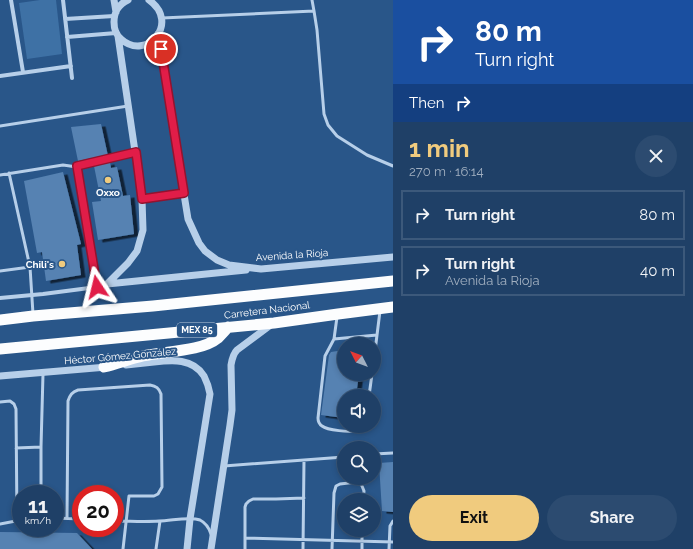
<!DOCTYPE html>
<html lang="en">
<head>
<meta charset="utf-8">
<style>
	body { margin:0; font-family:Raleway,sans-serif; background:#2c4b70; color:#f1f3f6; height:100vh; display:flex; flex-direction:column; font-size:15px; white-space:nowrap }
	* { box-sizing:border-box; margin:0 }
	p { font-size:13px; color:#a1afc0 }
	.icon { flex:none; width:22px; height:22px; fill:none; stroke:currentColor; stroke-width:2; stroke-linecap:round; stroke-linejoin:round }
	.map { position:relative; flex:1; overflow:hidden }
	.panel { display:flex; flex-direction:column; background:#1f4067; width:300px }
	.panel>* { flex:none }
	.guide { background:#1a4fa0; color:#fff; overflow:hidden }
	.needle { width:26px; rotate:312deg }
	.tools { position:absolute; left:337px; top:337px; display:grid; gap:8px }
	.tools a { display:grid; place-items:center; width:44px; height:44px; border-radius:50%; background:#1f4067; box-shadow:0 2px 6px #0003,0 0 0 1px #3c597b; font-size:20px }
	.speed { position:absolute; left:12px; top:485px; display:flex; gap:8px; font-size:20px; font-weight:700; text-align:center }
	.speed>* { display:grid; place-content:center; width:52px; height:52px; border-radius:50%; background:#1f4067; box-shadow:0 2px 6px #0003,0 0 0 1px #3c597b; line-height:1 }
	.speed small { font-size:10px; font-weight:400 }
	.speed .limit { border:6px solid #d22; background:#fff; color:#111 }
	.pin { position:absolute; display:grid; place-items:center; width:34px; height:34px; color:#fff; margin:-17px; border:2px solid #fff; border-radius:50%; box-shadow:0 1px 4px #0007 }
	.me { position:absolute; width:44px; margin:-22px; rotate:350deg; stroke-linejoin:round; filter:drop-shadow(0 0 3px #0008) }
	.turn { display:flex; align-items:center; gap:14px; height:84px; padding:0 16px; font-size:18px }
	.turn .icon { width:52px; height:52px; stroke-width:2.5 }
	.turn b { display:block; font-size:28px; line-height:34px }
	.then { display:flex; align-items:center; height:38px; padding:0 16px; background:#0003; gap:8px; font-size:15px }
	.round { display:grid; place-items:center; flex:none; width:42px; height:42px; border-radius:21px; background:#2c4b70 }
	.overview { display:flex; align-items:center; justify-content:space-between; height:68px; padding:0 16px }
	h1 { font-size:24px; font-weight:700; line-height:30px; color:#f0cb7e }
	.button { display:flex; gap:8px; margin-top:auto; padding:8px 16px }
	.button a { flex:1; height:46px; border-radius:24px; background:#f0cb7e; color:#111; font-size:16px; font-weight:700; line-height:46px; text-align:center }
	.button a+a { background:#2c4b70; color:#f1f3f6 }
	ul { padding:0; list-style:none }
	li { display:flex; align-items:center; gap:12px; height:50px; margin:0 8px 6px; padding:0 8px; border:2px solid #3c597b; border-radius:0px }
	li div { flex:1 }
	li b { display:block; font-size:15px }
	li em { font-style:normal }
	main { display:flex; flex:1; min-height:0 }
	.map>svg:first-child { display:block }
	.green { fill:#3e71a5 }
	.building { fill:#5682b2; filter:url(#shadow) }
	.lines { fill:none; stroke-linecap:round; stroke-linejoin:round }
	.service { stroke:#b7cfe9; stroke-width:3 }
	.minor { stroke:#b7cfe9; stroke-width:4 }
	.tertiary { stroke:#b7cfe9; stroke-width:7 }
	.trunk { stroke:#fcfdfe; stroke-width:11 }
	.route-casing { stroke:#92132f; stroke-width:10 }
	.route { stroke:#e11d48; stroke-width:7 }
	.poi-dot { fill:#f0cb7e; stroke:#295689; stroke-width:1.5 }
	.labels { text-anchor:middle; dominant-baseline:central; stroke-width:4; stroke-linejoin:round; paint-order:stroke }
	.shield { fill:#295689; stroke:#bfccdc; stroke-width:1 }
	.shield-label { font-size:9px; font-weight:bold; fill:#fff }
	.poi-label { font-size:10px; font-weight:bold; fill:#fff; stroke:#295689 }
	.street-label { font-size:10px; fill:#fff; stroke:#295689 }
</style>
</head>
<body>
<main>
<div class="map">
<svg width="393" height="549" viewBox="0 0 393 549">
	<defs>
		<filter id="shadow"><feDropShadow dx="4.5" dy="2.5" stdDeviation="0" flood-color="#0009"/></filter>
	</defs>
	<rect width="100%" height="100%" fill="#295689"/>
	<path class="green" d="M 40,0 L 56,0 L 62,54 L 27,59 L 19,3 Z"/>
	<path class="building" d="M 101,124 L 108,156 L 92,160 L 92,158 L 78,161 L 71,127 Z
		M 110,162 L 111,168 L 117,167 L 123,196 L 130,195 L 134,234 L 98,240 L 92,202 L 101,201 L 94,166 Z
		M 63,172 L 81,244 L 77,245 L 81,275 L 46,281 L 42,252 L 37,253 L 24,181 Z
		M 344,350 L 344,374 L 359,374 L 356,396 L 344,396 L 344,418 L 321,415 L 329,355 L 331,352 Z
		M 393,462 L 393,512 L 382,511 L 379,463 Z
		M 0,532 L 77,533 L 92,549 L 0,549 Z"/>
	<g class="lines">
		<path class="service" d="M 312,0 L 314,11
			M 162,18 L 314,11 L 317,30 L 324,114 L 328,125 L 337,136 L 367,155 L 393,166
			M 0,126 L 128,106
			M 77,167 L 97,287
			M 9,173 L 30,267 L 33,314
			M 0,175 L 63,165 L 77,167 L 134,153
			M 0,271 L 30,267
			M 337,317 L 334,339 L 325,356 L 318,418 C 318,421 319,424 322,426 C 327,430 351,433 356,430 C 358,429 360,427 361,426
			M 334,339 L 377,335
			M 374,359 L 380,311
			M 369,396 L 372,374
			M 0,402 L 10,401 L 14,404 L 16,409 L 17,521
			M 16,448 L 41,447
			M 374,454 L 393,453
			M 224,466 L 344,457
			M 41,494 L 41,447 L 43,374
			M 55,518 L 81,519
			M 67,518 L 68,401 C 70,395 72,392 78,390 L 150,385 C 156,386 159,388 161,394 L 162,487 L 158,494 L 154,496 L 129,496 L 123,549
			M 115,521 C 130,521 145,522 159,521 C 171,521 189,516 200,520 C 206,523 209,528 211,534
			M 0,524 L 21,520
			M 245,538 L 393,542
			M 156,549 L 160,521
			M 245,549 L 245,507 L 246,504 L 249,501 L 253,499 L 276,499 L 304,498
			M 303,549 L 304,460
			M 332,549 L 334,493 L 336,486 L 340,484 L 357,482 L 360,483 L 362,486 L 364,491 L 363,500
			M 362,549 L 362,530
			M 389,549 L 390,526 L 393,521"/>
		<path class="minor" d="M 11,0 L 23,72
			M 63,0 L 72,78
			M 65,19 L 114,16
			M 67,37 L 116,33
			M 0,76 L 71,66
			M 0,298 L 43,294 L 97,287 L 107,284"/>
		<path class="tertiary" d="M 114,0 L 116,12
			M 128,0 C 119,4 114,12 114,22 C 114,28 116,35 121,39 C 146,62 181,23 149,0
			M 158,34 L 188,219 L 199,243 L 205,251 L 217,260 L 229,265 L 261,269 L 393,257
			M 142,199 L 184,193
			M 107,284 L 128,263 L 137,251 L 143,230 L 142,199 L 118,36
			M 107,284 L 246,270
			M 126,365 C 135,364 144,363 154,362 C 172,360 193,358 204,376 C 207,382 209,388 210,394 L 190,519 L 187,549
			M 0,376 L 107,367
			M 211,549 L 230,425 L 232,410 L 231,365 C 232,359 233,354 237,350 L 272,324"/>
		<path class="trunk" d="M 0,320 L 33,316 L 153,306 L 393,281
			M 0,349 L 274,323 L 338,314 L 393,307
			M 104,367 C 117,364 130,359 143,356 C 164,351 201,352 218,338 C 221,335 225,331 228,327"/>
	</g>
	<g class="lines">
		<defs>
			<path id="route" d="M 97,287 L 77,166 L 136,152 L 142,199 L 184,193 L 161,49"/>
		</defs>
		<use href="#route" class="route-casing"/>
		<use href="#route" class="route"/>
	</g>
	<g class="poi-dot">
		<circle cx="108" cy="180" r="4"/>
		<circle cx="62" cy="264" r="4"/>
	</g>
	<g class="labels">
		<rect class="shield" x="177" y="323" width="40" height="14" rx="3"/>
		<g class="shield-label">
			<text x="197" y="330">MEX 85</text>
		</g>
		<g class="poi-label">
			<text x="108" y="192">Oxxo</text>
			<text x="54" y="264" text-anchor="end">Chili's</text>
		</g>
		<g class="street-label">
			<text transform="translate(292 255) rotate(-4)">Avenida la Rioja</text>
			<text transform="translate(267 310) rotate(-7)">Carretera Nacional</text>
			<text transform="translate(120 356) rotate(-5)">Héctor Gómez González</text>
		</g>
	</g>
</svg>
<div class="tools">
<a><svg class="needle" viewBox="-14 -14 28 28"><path d="M0-13l5 13h-10z" fill="#e53935"/><path d="M0 13l5-13h-10z" fill="#a1afc0"/></svg></a>
<a><svg class="icon" aria-label="sound" viewBox="0 0 24 24"><path d="M4 9h4l5-4v14l-5-4H4zM17 9q2 3 0 6"/></svg></a>
<a><svg class="icon" aria-label="search" viewBox="0 0 24 24"><circle cx="10" cy="10" r="6"/><path d="M15 15l6 6"/></svg></a>
<a><svg class="icon" aria-label="layers" viewBox="0 0 24 24"><path d="M12 4l9 5-9 5-9-5zM3 14l9 5 9-5"/></svg></a>
</div>
<div class="speed"><div>11<small>km/h</small></div><div class="limit">20</div></div>
<div class="pin" style="left:161px;top:49px;background:#d93025"><svg class="icon" aria-label="arrive" viewBox="0 0 24 24"><path d="M6 21V4h12l-3 4 3 4H6"/></svg></div>
<svg class="me" style="left:97px;top:287px" viewBox="-20 -20 40 40"><path d="M0-17L14 15 0 8-14 15z" fill="#e11d48" stroke="#fff" stroke-width="4"/></svg>
</div>
<section class="panel">
<div class="guide">
<div class="turn"><svg class="icon" aria-label="right" viewBox="0 0 24 24"><path d="M7 20v-9h11M14 6l5 5-5 5"/></svg><div><b>80 m</b>Turn right</div></div>
<div class="then">Then<svg class="icon" aria-label="right" viewBox="0 0 24 24"><path d="M7 20v-9h11M14 6l5 5-5 5"/></svg></div>
</div>
<div class="overview"><div><h1>1 min</h1><p>270 m · 16:14</p></div><a class="round"><svg class="icon" aria-label="close" viewBox="0 0 24 24"><path d="M6 6l12 12M18 6L6 18"/></svg></a></div>
<ul>
<li><svg class="icon" aria-label="right" viewBox="0 0 24 24"><path d="M7 20v-9h11M14 6l5 5-5 5"/></svg><div><b>Turn right</b></div><em>80 m</em></li>
<li><svg class="icon" aria-label="right" viewBox="0 0 24 24"><path d="M7 20v-9h11M14 6l5 5-5 5"/></svg><div><b>Turn right</b><p>Avenida la Rioja</p></div><em>40 m</em></li>
</ul>
<div class="button"><a>Exit</a><a>Share</a></div>
</section>
</main>
</body>
</html>
